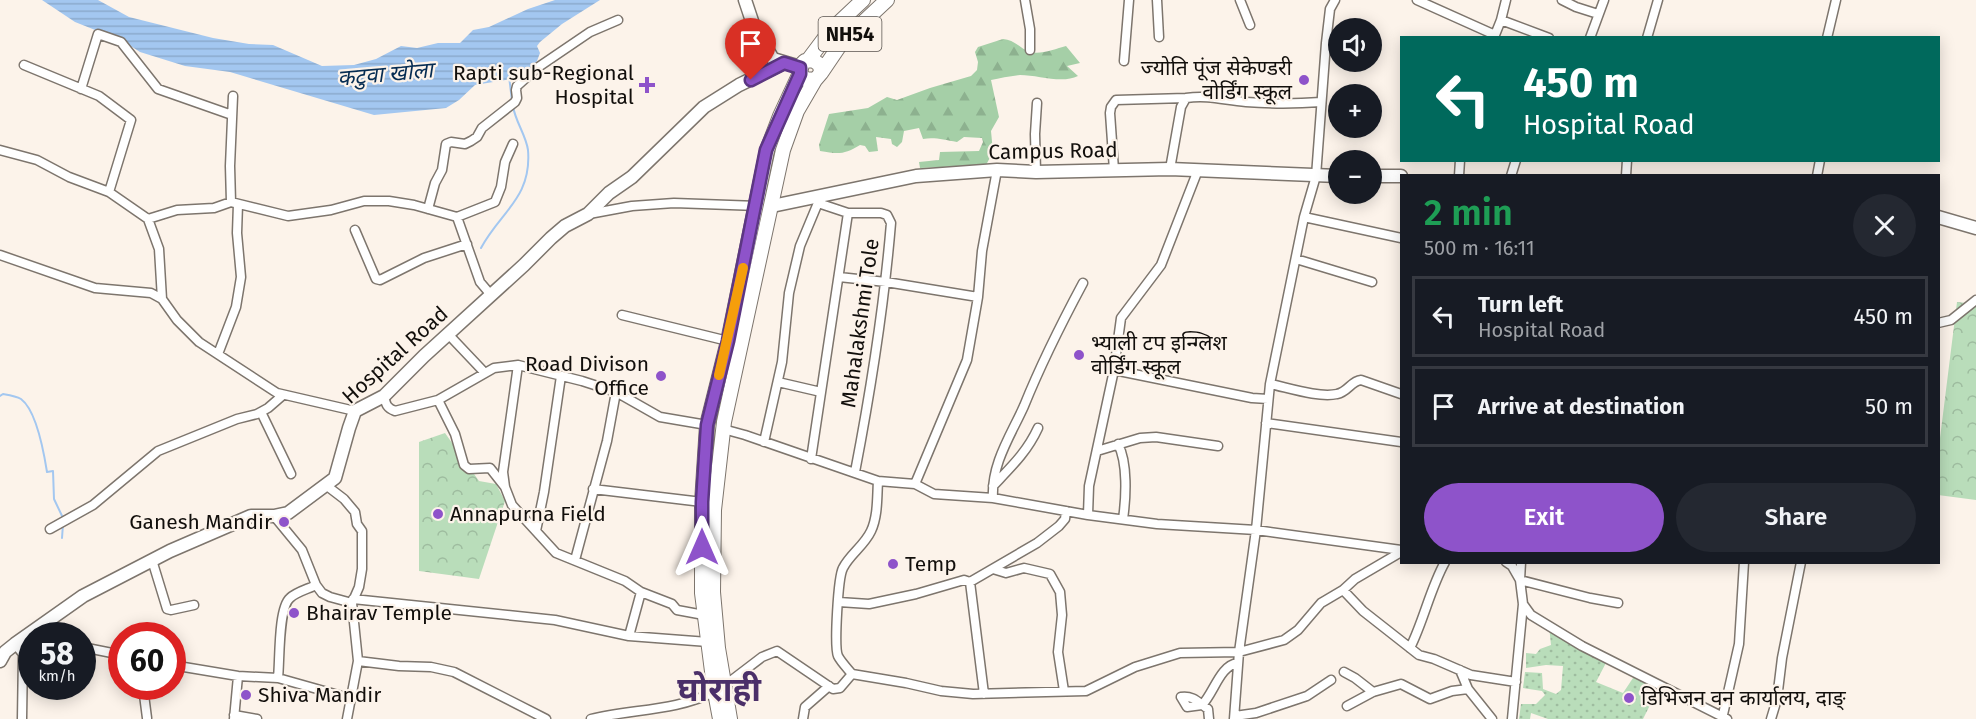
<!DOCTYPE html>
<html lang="en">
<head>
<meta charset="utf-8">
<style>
	body { margin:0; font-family:"Fira Sans","Noto Sans Devanagari",sans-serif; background:#242831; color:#f1f3f6; height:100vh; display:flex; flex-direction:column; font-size:22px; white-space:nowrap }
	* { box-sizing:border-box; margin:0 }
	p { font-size:20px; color:#9ea1a6 }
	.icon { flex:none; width:33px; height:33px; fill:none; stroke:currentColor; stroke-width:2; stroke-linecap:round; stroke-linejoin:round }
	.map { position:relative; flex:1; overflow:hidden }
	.drawer { position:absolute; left:1400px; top:174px; width:540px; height:390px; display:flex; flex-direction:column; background:#171b24; border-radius:0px; box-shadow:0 3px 15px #0003 }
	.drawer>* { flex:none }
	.guide { position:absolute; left:1400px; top:36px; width:540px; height:126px; border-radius:0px; box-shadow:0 3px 15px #0003; background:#00695c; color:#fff; overflow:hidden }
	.fabs { position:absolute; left:1328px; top:18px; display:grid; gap:12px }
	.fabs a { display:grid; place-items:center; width:54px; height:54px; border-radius:50%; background:#171b24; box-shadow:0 3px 15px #0003; font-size:30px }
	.speed { position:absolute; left:18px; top:622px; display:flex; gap:12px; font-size:30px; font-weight:700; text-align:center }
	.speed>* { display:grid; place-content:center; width:78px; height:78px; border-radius:50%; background:#171b24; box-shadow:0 3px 15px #0003; line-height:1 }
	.speed small { font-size:15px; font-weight:400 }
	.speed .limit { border:9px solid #d22; background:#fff; color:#111 }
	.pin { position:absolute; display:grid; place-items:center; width:51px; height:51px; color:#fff; margin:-62px -26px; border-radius:50% 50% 50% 0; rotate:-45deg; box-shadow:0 0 6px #0007 }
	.pin .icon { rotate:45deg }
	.me { position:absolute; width:66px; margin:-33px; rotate:0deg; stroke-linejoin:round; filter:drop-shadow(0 0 4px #0008) }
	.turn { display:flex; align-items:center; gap:21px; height:126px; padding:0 24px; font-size:27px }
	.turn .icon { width:78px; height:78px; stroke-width:2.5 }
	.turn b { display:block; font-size:42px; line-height:51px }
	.round { display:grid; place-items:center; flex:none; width:63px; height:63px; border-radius:32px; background:#242831 }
	.overview { display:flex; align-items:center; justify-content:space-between; height:102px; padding:0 24px }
	h1 { font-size:36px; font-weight:600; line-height:45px; color:#1e9e55 }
	.primary-button { display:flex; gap:12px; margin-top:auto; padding:12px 24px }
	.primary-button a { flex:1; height:69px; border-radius:36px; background:#8e53ca; color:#fff; font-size:24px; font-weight:600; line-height:69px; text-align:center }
	.primary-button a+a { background:#242831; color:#f1f3f6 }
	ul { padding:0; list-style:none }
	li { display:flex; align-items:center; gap:18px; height:81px; margin:0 12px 9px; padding:0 12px; border:3px solid #363941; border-radius:0px }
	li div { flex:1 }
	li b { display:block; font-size:22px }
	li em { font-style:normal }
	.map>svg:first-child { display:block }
	.grass { fill:url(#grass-dots) }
	.forest { fill:url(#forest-firs) }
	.park { fill:url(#park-crowns) }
	.water { fill:url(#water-rules) }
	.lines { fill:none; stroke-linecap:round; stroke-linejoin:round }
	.stream { stroke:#a3c7f0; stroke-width:2 }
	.street-casing { stroke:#7d756d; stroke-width:11 }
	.secondary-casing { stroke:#7d756d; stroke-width:15 }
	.primary-casing { stroke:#7d756d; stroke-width:16 }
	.street { stroke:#fff; stroke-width:8 }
	.secondary { stroke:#fff; stroke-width:12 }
	.primary { stroke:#fff; stroke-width:14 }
	.route-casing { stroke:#5c3683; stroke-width:15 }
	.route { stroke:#8e53ca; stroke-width:10 }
	.slow { stroke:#f59e0b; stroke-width:10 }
	.poi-dot { fill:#8e53ca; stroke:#fcf3ea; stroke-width:2 }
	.labels { text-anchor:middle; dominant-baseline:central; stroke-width:4.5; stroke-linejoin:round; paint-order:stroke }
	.shield { fill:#fcf3ea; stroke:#58534f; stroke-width:1.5 }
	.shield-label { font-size:20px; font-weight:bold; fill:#120f0c }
	.poi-label { font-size:21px; fill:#120f0c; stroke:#fcf3ea; text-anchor:start }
	.street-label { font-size:21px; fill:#120f0c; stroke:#fcf3ea }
	.water-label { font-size:22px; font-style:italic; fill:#052c52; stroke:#fcf3ea }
	.town-label { font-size:33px; font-weight:bold; fill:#4b2f69; stroke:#fcf3ea }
</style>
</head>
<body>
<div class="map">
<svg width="1976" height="719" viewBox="0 0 1976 719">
	<defs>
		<pattern id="grass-dots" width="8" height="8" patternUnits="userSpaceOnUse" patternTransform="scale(1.5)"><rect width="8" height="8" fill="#b9ddba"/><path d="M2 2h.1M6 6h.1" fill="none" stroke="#9ebc9f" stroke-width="1.8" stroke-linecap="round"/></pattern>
		<pattern id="forest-firs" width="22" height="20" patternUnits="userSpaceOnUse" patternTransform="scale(1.5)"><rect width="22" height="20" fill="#a5cfa7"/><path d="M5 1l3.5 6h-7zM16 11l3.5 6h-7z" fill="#8db18f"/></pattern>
		<pattern id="park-crowns" width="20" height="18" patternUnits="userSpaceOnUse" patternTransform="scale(1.5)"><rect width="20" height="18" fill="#b9ddba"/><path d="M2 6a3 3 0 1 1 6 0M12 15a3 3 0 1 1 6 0" fill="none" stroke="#9ebc9f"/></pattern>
		<pattern id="water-rules" width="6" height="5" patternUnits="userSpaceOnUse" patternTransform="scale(1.5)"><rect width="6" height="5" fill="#a3c7f0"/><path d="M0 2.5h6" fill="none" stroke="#8baacd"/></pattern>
	</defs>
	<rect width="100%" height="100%" fill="#fcf3ea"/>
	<path class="grass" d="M 1549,626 L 1608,659 L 1596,682 L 1623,693 L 1635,675 L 1659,687 L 1643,719 L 1548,719 L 1531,713 L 1530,719 L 1519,719 L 1521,704 L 1536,704 L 1545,695 L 1542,691 L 1523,688 L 1525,672 L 1542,673 L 1543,689 L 1556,694 L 1561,690 L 1563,666 L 1546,665 L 1526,668 L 1526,653 L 1536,654 L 1540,649 L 1551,645 Z"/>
	<path class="forest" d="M 1003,39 C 1015,40 1021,49 1030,52 C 1041,55 1055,49 1066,46 L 1080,63 L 1067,66 L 1078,76 C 1062,84 1038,75 1020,75 C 1011,76 1000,78 991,80 L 999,117 L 991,131 L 993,152 L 986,165 L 920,168 L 919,162 L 939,160 L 940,152 L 979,151 L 983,142 L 982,138 L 964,137 L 957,142 C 944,140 935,137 923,139 L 919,128 L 904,131 L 902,142 L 897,147 L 892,144 L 891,139 L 876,137 L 878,151 L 869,152 L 865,146 L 860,145 C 844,155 838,154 820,151 L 819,145 L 829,114 L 868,108 L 887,97 L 897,100 L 930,88 L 971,76 L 977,70 L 978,62 L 975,52 L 978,47 Z"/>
	<path class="park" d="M 1957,302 L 1976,304 L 1976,500 L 1938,495 L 1938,454 Z
		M 445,433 L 479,481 L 496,484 L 505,501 L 479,579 L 419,571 L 419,442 Z"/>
	<path class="water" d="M 42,0 L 98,0 L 129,17 L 213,38 L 249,44 L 273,45 L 322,66 L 354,65 L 376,59 L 401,46 L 417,48 L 438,43 L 460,43 L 473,30 L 489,27 L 528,9 L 555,0 L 600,0 L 562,24 L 540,42 L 537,46 L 540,53 L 537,61 L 529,70 L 511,79 L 475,85 L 459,100 L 446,108 L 374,115 L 230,72 L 185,66 L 140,52 L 123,41 L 75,22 Z"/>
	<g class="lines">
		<path class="stream" d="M 509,76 L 512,101
			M 481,248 C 500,212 532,198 528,150 C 526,135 515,121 513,106
			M 0,396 L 3,394 C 9,395 16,396 21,399 C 37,411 44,453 47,472 L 53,471 L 54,499 L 63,518
			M 62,538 L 63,524"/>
		<defs>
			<path id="street" d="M 1025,0 L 1030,29 L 1030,50
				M 1157,0 L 1159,37
				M 1240,0 L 1250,25
				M 1417,0 L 1495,35 L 1501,20 L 1549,38
				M 1562,0 L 1576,7 L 1598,14
				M 1501,20 L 1506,0
				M 1590,38 L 1604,0
				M 1647,38 L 1658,0
				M 1827,38 L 1836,0
				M 1124,61 L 1129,0
				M 24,65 L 99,96 L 131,120 L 109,192
				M 81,89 L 98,34 L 121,42 L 158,89 L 232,115
				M 0,150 L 37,160 L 69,177 L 109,192 L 148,219 L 159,249 L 162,299
				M 1170,169 L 1181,107 L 1186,98 C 1209,95 1223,100 1246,102 C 1271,104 1295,104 1321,102
				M 1114,170 L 1110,113 L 1111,107 L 1116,100 L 1186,98
				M 1036,172 L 1035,134 L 1037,103
				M 1459,176 L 1460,160
				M 1511,176 L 1516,160
				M 1626,176 L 1627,160
				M 1817,176 L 1820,160
				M 231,202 L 230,166 L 233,96
				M 818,203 L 848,213 L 881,213 L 887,215 L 891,223 C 884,307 871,389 855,472
				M 428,209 L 435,183 L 442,170 L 446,144 L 451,142 L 465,144 L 471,141 L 477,137 L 482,128 L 515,102 L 517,98 L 516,90 L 517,86 L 537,68 L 590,32 L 618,20
				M 589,214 L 632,206 L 674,203 L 758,206
				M 457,217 L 495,202 L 501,187 L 505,162 L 513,144
				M 1304,217 L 1401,238
				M 148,219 L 177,210 L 214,208 L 231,202 L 288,216 L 331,210 L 364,201 L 389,201 L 414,205 L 457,217 L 480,282 L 491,295
				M 355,230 L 376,279 L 380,280 L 424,258 L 467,244
				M 0,255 L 95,288 L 151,293 L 162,299 L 177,320 L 199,342 L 277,393 L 355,411
				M 1296,259 L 1372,282
				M 839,277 L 886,282 L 978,297
				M 622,315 L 732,342
				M 1938,323 L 1951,320 L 1976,300
				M 448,334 L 484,372
				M 218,354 L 236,307 L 241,277 L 237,233 L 238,204
				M 518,365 L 503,472 L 505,487 L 512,505 L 556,553 L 625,581 L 641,592 L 672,604 L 677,610 L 704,615
				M 1114,370 L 1121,318 L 1161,265 L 1198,170
				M 778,382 L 821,392
				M 1270,384 C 1289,388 1319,398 1337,394 C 1348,392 1351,381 1361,380 L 1401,394
				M 384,396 C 386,405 387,408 395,411 L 438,400 L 494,368 L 518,365 L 582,381 L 616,392 L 660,417 L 707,425
				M 438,400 L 455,434 L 464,465 L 469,469 L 490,468 L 505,487
				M 261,412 L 291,474
				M 1266,423 L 1401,442
				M 723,429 L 745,435 L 878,481 L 915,484 L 934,494 L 993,498 L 1088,515 L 1157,524 L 1256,530 L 1401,550
				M 764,442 L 782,362 L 789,293 L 800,246 L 820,198
				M 1118,444 C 1128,463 1126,498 1123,519
				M 1097,451 L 1140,438 L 1156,437 L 1218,446
				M 811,459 L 848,213
				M 915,484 L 967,360 L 978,297 L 982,251 L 997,170
				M 327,486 L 344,499 L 355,512 L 357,524 L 362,531 L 362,569 L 359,587 L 352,603 L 358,661 L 347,719
				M 993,486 C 1011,467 1027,452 1038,428
				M 593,489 L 702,502
				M 993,498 C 991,464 1011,435 1024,406 C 1041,364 1061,324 1083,283
				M 1088,515 L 1089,486 L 1114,370 L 1252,398 L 1268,399
				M 274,516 L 302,550 L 316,585 L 322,593 L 330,597 L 352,603
				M 50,529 L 93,505 L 158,451 L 237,419 L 257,414 L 268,408 L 283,395
				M 536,531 L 544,492 L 561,376
				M 152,560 L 167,609 L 171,610 L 194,605
				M 575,560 L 607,441 L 616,392
				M 1506,562 L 1512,566 L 1520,580 L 1523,604 L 1512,719
				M 1521,562 L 1520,580 L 1590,598 L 1618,603
				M 993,569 L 1006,573 L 1024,568 L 1050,574 L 1060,592 L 1062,615 L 1058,652 L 1064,691
				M 970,582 L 1037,543 L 1059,526 L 1065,519 L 1066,511
				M 1343,590 L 1363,611 L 1419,655 L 1434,659 L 1471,675 L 1516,682
				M 353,599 L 555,620 L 629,636 L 708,642
				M 839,602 L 869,604 L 916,594 L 964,580 L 970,582 L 984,694
				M 1523,604 L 1531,615 L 1582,646 L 1727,719
				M 629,636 L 641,592
				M 15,644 L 23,654 L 22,719
				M 82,647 L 122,655
				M 1410,648 C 1424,620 1430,589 1445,562
				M 358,661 L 399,666 L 431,667 L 454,672 L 546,719
				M 172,665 L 238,676 L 278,678 L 349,698
				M 1460,670 L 1468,689 L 1492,719
				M 1344,672 L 1355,678 L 1373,692
				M 852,674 C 848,669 841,662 838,656 C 834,647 838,577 843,568 C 850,554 864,546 871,531 C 878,516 877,497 878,481
				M 278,678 C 280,661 278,608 290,598 C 296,592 308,589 316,585
				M 724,686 L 762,657 L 777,651 L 833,689 L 840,688 L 852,674 L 906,683 L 941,691 L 973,694 L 1086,691 L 1135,667 L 1180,653 L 1239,652 L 1284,640 L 1298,630 L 1321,603 L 1343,590 L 1355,579 L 1401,552
				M 143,687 L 147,718
				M 1347,706 L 1373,692 L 1401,684 L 1430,699 L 1452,691 L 1468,689
				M 234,715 L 257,719
				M 1235,716 L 1256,713 L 1307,696 L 1331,680
				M 234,719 L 238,676
				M 591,719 C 631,709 676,711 714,692
				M 803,719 L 805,707 L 829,686
				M 1209,719 L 1208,709 C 1199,703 1193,695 1181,697 L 1187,707 L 1202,705 C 1214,693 1220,665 1238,663
				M 1234,719 L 1239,652 L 1256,530 L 1270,384 L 1304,217 L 1316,176 L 1326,43 L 1330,9 L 1335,0
				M 1722,719 L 1739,644 L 1744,562
				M 1771,719 L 1777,699 L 1782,658 L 1801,562"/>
			<path id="secondary" d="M 745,0 L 754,27 L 773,59 L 800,67
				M 1371,176 L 1401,176
				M 772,206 L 916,176 L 997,170 L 1036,172 L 1170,169 L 1338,176
				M 1938,217 L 1976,228
				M 0,661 L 5,652 L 15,644 L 83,596 L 170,551 L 251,516 L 274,516 L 288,513 L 335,478 L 349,428 L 355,411 L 384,396 L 424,356 L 524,265 L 551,238 L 565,226 L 588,214 L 609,193 L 632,177 L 704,107 L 739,85 L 784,63"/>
			<path id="primary" d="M 809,59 L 830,31 L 863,0
				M 821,73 L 842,42 L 887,0
				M 720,719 L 714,687 L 702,593 L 702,502 L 707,425 L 728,341 L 767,150 L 780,116 L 800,73 L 802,64 L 805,61 L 813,60 L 820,65 L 821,73 L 815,80 L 805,79 L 800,73
				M 730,719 L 718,648 L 713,592 L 714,510 L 724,422 L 783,150 L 797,111 L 815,80"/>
		</defs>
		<use href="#street" class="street-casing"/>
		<use href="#secondary" class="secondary-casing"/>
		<use href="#primary" class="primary-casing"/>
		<use href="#street" class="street"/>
		<use href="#secondary" class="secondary"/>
		<use href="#primary" class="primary"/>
	</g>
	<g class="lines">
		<defs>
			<path id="route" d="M 702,547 L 702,502 L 707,425 L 728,341 L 766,150 L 800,74 L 800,68 L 784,63 L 751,80"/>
		</defs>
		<use href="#route" class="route-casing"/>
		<use href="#route" class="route"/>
		<path class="slow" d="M 719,375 L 743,268"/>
	</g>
	<g class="poi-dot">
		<circle cx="1304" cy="80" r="6"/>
		<path d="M644 76h6v6h6v6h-6v6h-6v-6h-6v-6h6z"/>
		<circle cx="1079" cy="355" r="6"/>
		<circle cx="661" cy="376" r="6"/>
		<circle cx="438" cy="514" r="6"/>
		<circle cx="284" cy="522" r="6"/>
		<circle cx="893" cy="564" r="6"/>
		<circle cx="294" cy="613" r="6"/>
		<circle cx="246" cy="695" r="6"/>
		<circle cx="1629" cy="698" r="6"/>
	</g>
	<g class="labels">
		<rect class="shield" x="818.5" y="17" width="63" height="34" rx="4.5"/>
		<g class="shield-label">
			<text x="850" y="34">NH54</text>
		</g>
		<g class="poi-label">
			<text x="1292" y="68" text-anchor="end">ज्योति पूंज सेकेण्डरी<tspan x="1292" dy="24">वोर्डिंग स्कूल</tspan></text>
			<text x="634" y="73" text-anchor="end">Rapti sub-Regional<tspan x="634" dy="24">Hospital</tspan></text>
			<text x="1091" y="343">भ्याली टप इन्ग्लिश<tspan x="1091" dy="24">वोर्डिंग स्कूल</tspan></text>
			<text x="649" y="364" text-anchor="end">Road Divison<tspan x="649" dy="24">Office</tspan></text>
			<text x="450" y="514">Annapurna Field</text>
			<text x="272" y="522" text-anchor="end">Ganesh Mandir</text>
			<text x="905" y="564">Temp</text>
			<text x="306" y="613">Bhairav Temple</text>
			<text x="258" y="695">Shiva Mandir</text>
			<text x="1641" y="698">डिभिजन वन कार्यालय, दाङ्</text>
		</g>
		<g class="street-label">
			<text transform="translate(1053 151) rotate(-1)">Campus Road</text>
			<text transform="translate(860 323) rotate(-82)">Mahalakshmi Tole</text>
			<text transform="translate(395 355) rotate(-42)">Hospital Road</text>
		</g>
		<g class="water-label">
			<text transform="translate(385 74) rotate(-5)">कटुवा खोला</text>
		</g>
		<g class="town-label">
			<text x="719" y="690">घोराही</text>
		</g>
	</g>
</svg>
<div class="fabs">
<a><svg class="icon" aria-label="sound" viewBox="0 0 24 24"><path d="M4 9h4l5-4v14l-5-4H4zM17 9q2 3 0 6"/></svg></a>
<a>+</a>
<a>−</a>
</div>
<div class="speed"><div>58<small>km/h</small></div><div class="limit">60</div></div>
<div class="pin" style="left:751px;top:80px;background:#d93025"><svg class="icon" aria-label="arrive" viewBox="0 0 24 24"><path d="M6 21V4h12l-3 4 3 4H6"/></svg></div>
<svg class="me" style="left:702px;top:547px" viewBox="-20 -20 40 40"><path d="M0-17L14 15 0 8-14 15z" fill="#8e53ca" stroke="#fff" stroke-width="4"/></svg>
<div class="guide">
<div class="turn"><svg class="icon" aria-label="left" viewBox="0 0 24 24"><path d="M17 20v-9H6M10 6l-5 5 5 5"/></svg><div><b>450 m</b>Hospital Road</div></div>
</div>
<section class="drawer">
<div class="overview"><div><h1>2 min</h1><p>500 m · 16:11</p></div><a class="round"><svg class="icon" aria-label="close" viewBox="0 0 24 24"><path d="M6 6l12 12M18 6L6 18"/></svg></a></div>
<ul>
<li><svg class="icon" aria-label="left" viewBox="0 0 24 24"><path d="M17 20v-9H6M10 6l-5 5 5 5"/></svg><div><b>Turn left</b><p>Hospital Road</p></div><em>450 m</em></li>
<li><svg class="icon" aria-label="arrive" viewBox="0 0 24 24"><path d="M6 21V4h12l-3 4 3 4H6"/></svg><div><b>Arrive at destination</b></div><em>50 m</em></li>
</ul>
<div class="primary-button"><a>Exit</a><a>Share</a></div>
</section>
</div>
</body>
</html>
